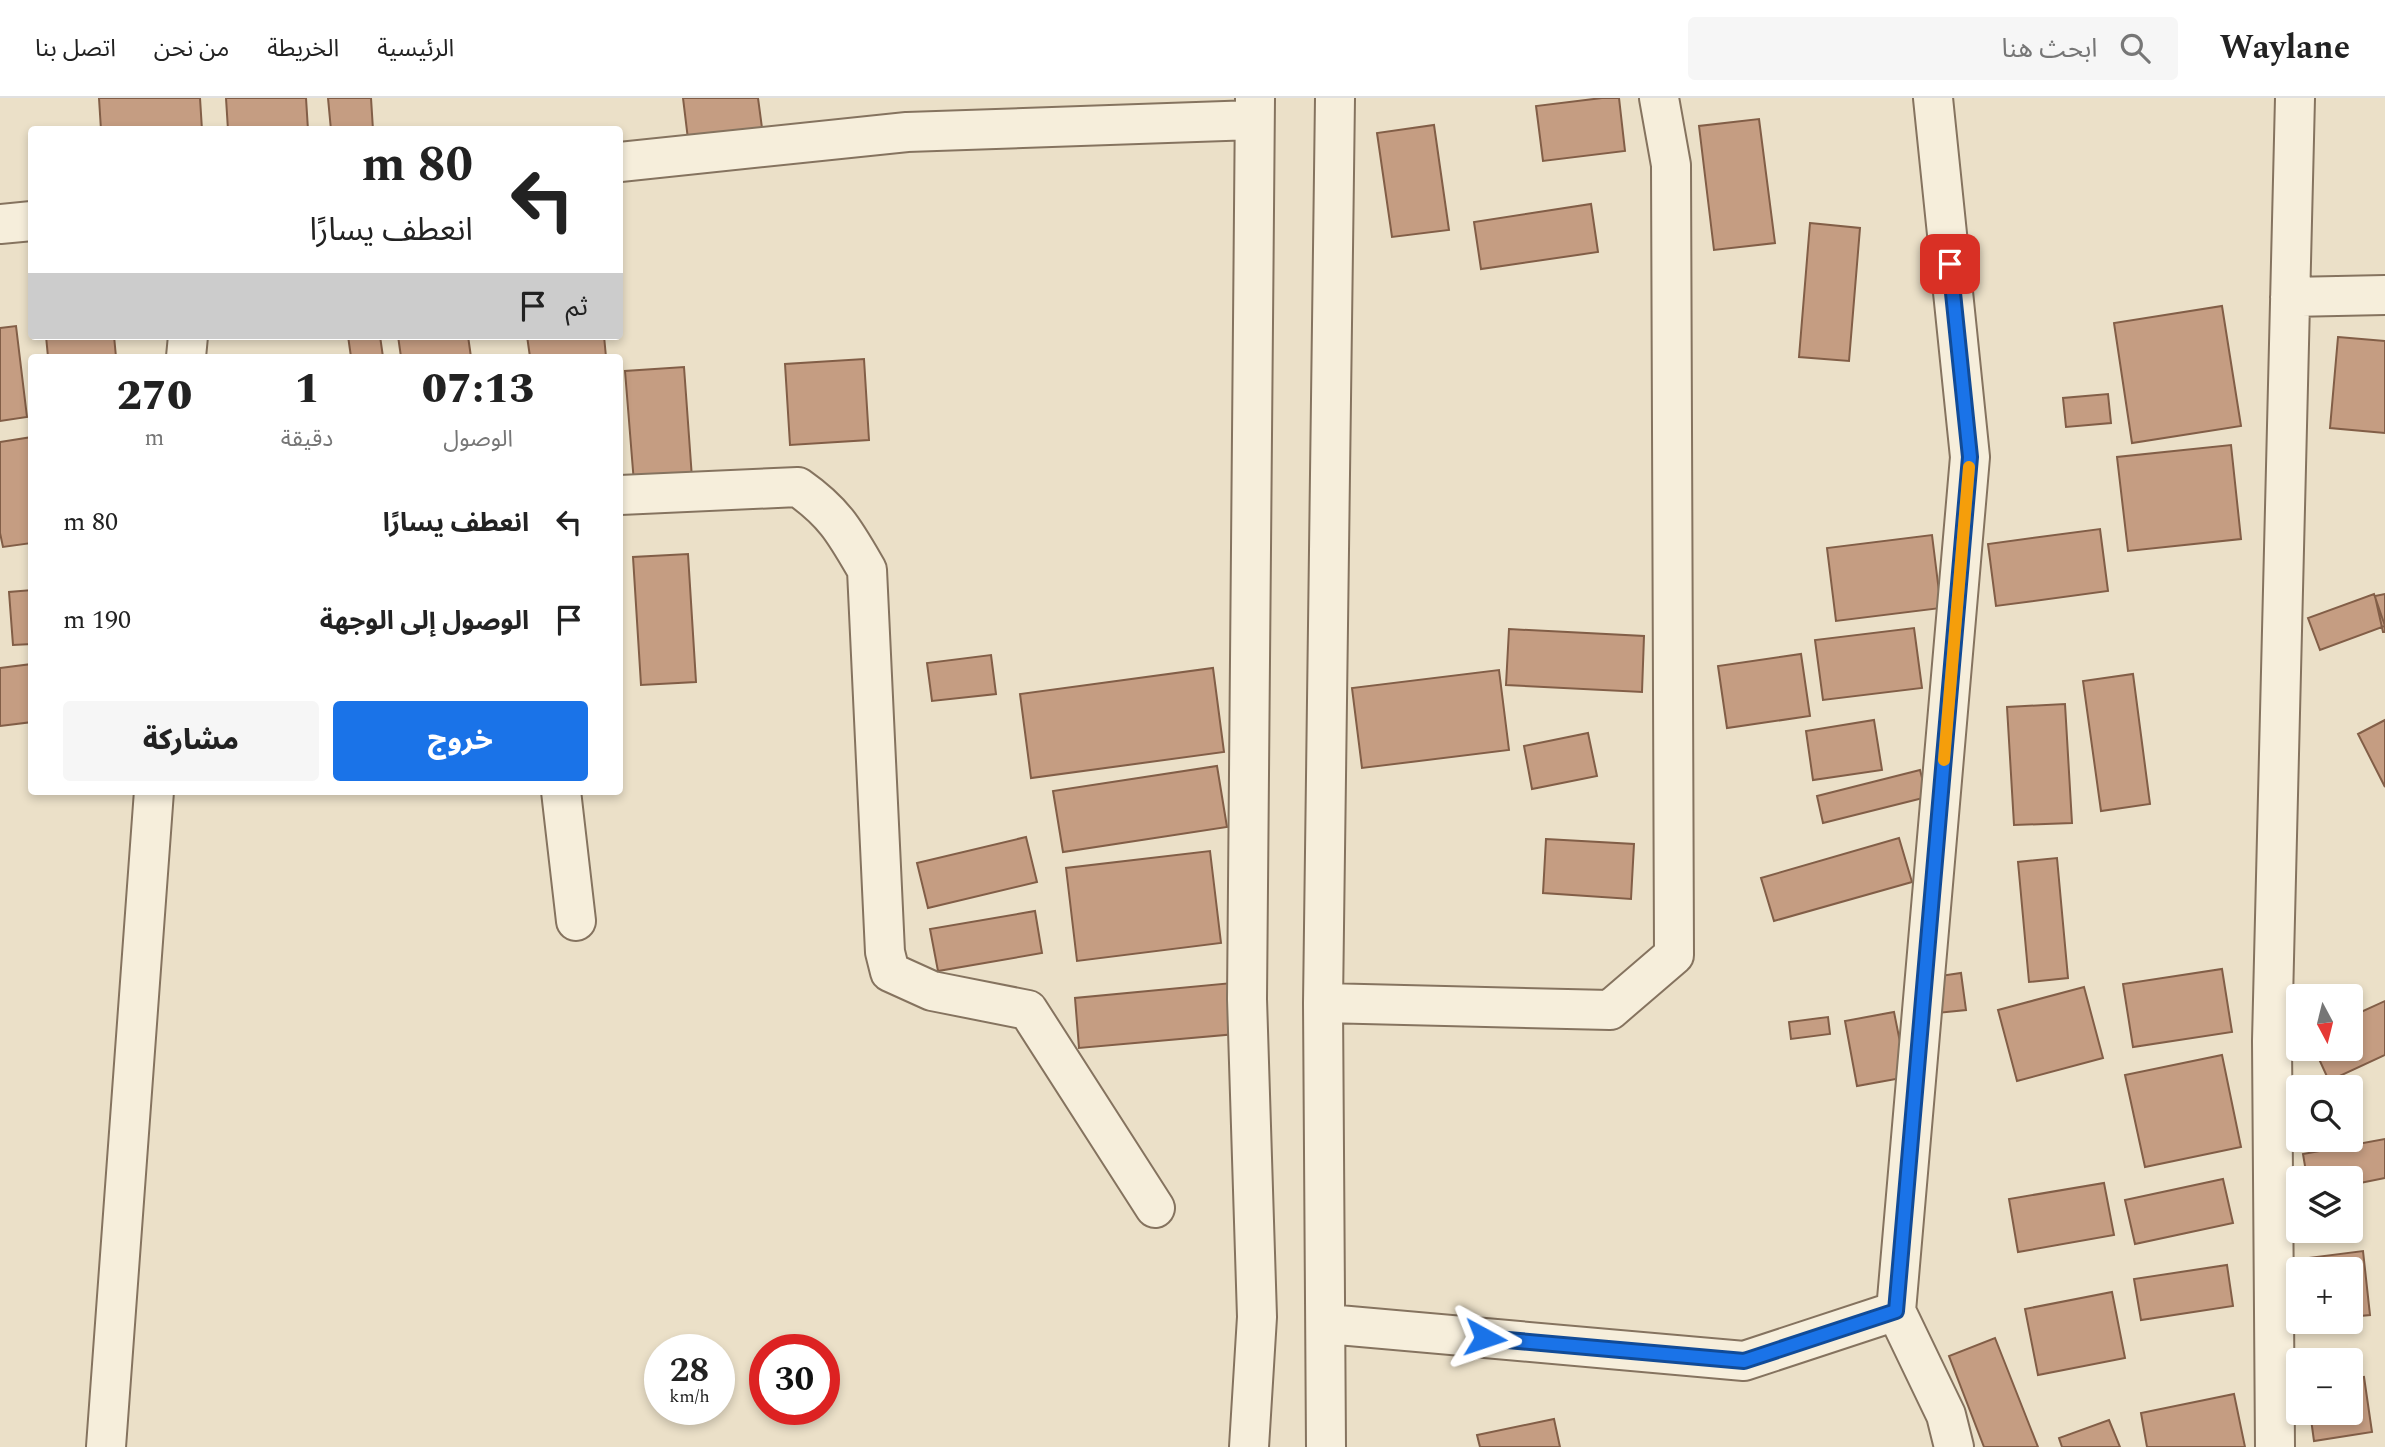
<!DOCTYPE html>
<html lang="ar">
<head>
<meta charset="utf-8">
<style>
	body { margin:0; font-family:Spectral,"Noto Sans Arabic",serif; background:#f6f6f6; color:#222; direction:rtl; height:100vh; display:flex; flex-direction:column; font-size:26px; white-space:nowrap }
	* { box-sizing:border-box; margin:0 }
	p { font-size:23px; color:#767676 }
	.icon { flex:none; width:38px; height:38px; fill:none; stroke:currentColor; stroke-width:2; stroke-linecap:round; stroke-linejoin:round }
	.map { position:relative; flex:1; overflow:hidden; direction:ltr }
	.drawer { position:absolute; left:28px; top:256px; width:595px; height:441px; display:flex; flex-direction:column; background:#fff; border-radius:7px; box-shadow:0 4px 10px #0003; direction:rtl }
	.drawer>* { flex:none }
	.banner { position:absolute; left:28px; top:28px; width:595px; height:214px; border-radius:7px; box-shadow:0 4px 10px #0003; direction:rtl; background:#fff; color:#222; overflow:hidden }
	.needle { width:46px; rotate:173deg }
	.buttons { position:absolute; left:2286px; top:886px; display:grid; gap:14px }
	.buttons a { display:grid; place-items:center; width:77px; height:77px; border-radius:7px; background:#fff; box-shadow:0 4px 10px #0003; font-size:35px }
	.speed { position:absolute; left:644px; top:1236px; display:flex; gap:14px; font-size:35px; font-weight:700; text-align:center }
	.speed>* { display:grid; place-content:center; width:91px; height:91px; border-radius:50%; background:#fff; box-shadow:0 4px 10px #0003; line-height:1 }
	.speed small { font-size:18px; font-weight:400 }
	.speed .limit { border:10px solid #d22; background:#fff; color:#111 }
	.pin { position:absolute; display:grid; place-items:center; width:60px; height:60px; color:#fff; margin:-30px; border-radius:14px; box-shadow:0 4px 10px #0006 }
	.me { position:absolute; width:77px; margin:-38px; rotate:95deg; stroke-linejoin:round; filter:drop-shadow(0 0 5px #0008) }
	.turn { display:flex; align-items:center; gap:24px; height:147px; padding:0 35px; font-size:32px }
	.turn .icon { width:91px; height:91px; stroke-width:2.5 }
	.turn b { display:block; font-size:49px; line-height:60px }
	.then { display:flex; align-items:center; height:66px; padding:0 35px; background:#0003; gap:14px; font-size:26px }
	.eta { display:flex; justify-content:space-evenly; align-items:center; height:119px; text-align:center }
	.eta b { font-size:42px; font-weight:800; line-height:49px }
	.cta { display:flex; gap:14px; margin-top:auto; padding:14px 35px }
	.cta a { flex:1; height:80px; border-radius:7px; background:#1a73e8; color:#fff; font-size:28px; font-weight:800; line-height:80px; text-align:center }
	.cta a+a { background:#f6f6f6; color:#222 }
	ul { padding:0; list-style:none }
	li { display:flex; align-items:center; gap:21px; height:98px; padding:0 35px }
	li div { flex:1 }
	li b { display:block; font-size:26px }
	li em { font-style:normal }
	header { display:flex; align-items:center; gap:42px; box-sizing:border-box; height:98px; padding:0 35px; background:#fff; border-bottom:2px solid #e0e0e0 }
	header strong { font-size:33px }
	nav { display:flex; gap:38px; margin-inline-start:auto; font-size:24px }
	.search { width:490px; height:63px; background:#f6f6f6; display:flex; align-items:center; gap:18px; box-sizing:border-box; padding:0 24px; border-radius:7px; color:#767676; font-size:26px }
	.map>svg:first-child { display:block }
	.building { fill:#c59d82; stroke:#825e47; stroke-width:2 }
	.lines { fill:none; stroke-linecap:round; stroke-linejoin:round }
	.street-casing { stroke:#85735f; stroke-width:42 }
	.street { stroke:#f6eedb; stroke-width:38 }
	.route-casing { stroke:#114b97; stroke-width:18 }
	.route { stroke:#1a73e8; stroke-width:12 }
	.slow { stroke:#f59e0b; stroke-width:12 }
</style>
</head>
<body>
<header>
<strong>Waylane</strong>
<div class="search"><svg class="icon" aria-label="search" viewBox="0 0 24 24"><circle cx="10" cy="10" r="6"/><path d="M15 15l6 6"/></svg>ابحث هنا</div>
<nav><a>الرئيسية</a><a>الخريطة</a><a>من نحن</a><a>اتصل بنا</a></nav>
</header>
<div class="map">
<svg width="2385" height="1349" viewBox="0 0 2385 1349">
	<rect width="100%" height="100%" fill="#ebe0c8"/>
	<path class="building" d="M 99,0 L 200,0 L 202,32 L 101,32 Z
		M 226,0 L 306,0 L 308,32 L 228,32 Z
		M 328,0 L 371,0 L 373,32 L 331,32 Z
		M 683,0 L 758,0 L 762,30 L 688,41 Z
		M 1602,0 L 1619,0 L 1625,53 L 1543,63 L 1536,8 Z
		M 1759,21 L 1775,145 L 1714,152 L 1699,28 Z
		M 1434,27 L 1449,132 L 1392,139 L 1377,35 Z
		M 1591,106 L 1598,154 L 1481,171 L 1474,124 Z
		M 1810,125 L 1860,130 L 1849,263 L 1799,259 Z
		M 2222,208 L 2241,328 L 2132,345 L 2114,225 Z
		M 16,228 L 27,319 L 0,323 L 0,230 Z
		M 46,238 L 114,238 L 116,259 L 48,259 Z
		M 348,238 L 380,238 L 383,259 L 351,259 Z
		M 398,238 L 468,238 L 471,259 L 401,259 Z
		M 527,238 L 604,238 L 606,259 L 530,259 Z
		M 2338,239 L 2385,243 L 2385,335 L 2330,330 Z
		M 864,261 L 869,342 L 790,347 L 785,266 Z
		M 684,269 L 692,380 L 634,385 L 625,273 Z
		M 2108,296 L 2111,325 L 2066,329 L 2063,300 Z
		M 32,339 L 32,445 L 3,449 L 0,435 L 0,344 Z
		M 2231,347 L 2241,441 L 2128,453 L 2117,359 Z
		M 2100,431 L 2108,493 L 1996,508 L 1988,446 Z
		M 1932,437 L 1941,510 L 1836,523 L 1827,450 Z
		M 688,456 L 696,584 L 641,587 L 633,459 Z
		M 32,492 L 32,546 L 13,547 L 9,494 Z
		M 2374,496 L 2385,528 L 2320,552 L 2308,520 Z
		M 2385,496 L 2385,534 L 2383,534 L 2375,498 Z
		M 1914,530 L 1922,590 L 1823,602 L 1815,542 Z
		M 1509,531 L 1644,538 L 1642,594 L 1506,587 Z
		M 1801,556 L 1810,618 L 1727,630 L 1718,568 Z
		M 991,557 L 996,596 L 932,603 L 927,565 Z
		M 32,566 L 32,624 L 0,628 L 0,570 Z
		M 1213,570 L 1224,654 L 1031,680 L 1020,596 Z
		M 1499,572 L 1509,652 L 1362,670 L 1352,590 Z
		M 2133,576 L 2150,706 L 2101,713 L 2083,583 Z
		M 2065,606 L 2072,725 L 2014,727 L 2007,609 Z
		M 1874,622 L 1882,672 L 1813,682 L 1806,633 Z
		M 2385,622 L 2385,689 L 2358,636 Z
		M 1588,635 L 1597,678 L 1532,691 L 1524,648 Z
		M 1217,668 L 1227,729 L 1063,754 L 1053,693 Z
		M 1920,672 L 1927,699 L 1823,725 L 1817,698 Z
		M 1026,739 L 1037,784 L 928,810 L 917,765 Z
		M 1899,740 L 1912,784 L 1774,823 L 1761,780 Z
		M 1546,741 L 1634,746 L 1631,801 L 1543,795 Z
		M 1210,753 L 1221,845 L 1077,863 L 1066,770 Z
		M 2057,760 L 2068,880 L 2029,884 L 2018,764 Z
		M 1035,813 L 1042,855 L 938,873 L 930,831 Z
		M 2222,871 L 2232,934 L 2133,949 L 2123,886 Z
		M 1961,875 L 1966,912 L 1937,915 L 1933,879 Z
		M 1232,885 L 1236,936 L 1079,950 L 1075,900 Z
		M 2084,889 L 2103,960 L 2017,983 L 1998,912 Z
		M 2385,903 L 2385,957 L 2329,983 L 2314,950 L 2350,950 L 2350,919 Z
		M 1894,914 L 1907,979 L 1857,988 L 1845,923 Z
		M 1828,919 L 1830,936 L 1791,941 L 1789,924 Z
		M 2222,957 L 2241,1049 L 2145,1069 L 2125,977 Z
		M 2385,1041 L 2385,1080 L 2350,1087 L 2350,1080 L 2307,1080 L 2303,1056 Z
		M 2223,1081 L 2233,1125 L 2135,1146 L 2125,1102 Z
		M 2104,1085 L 2114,1137 L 2018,1154 L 2009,1101 Z
		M 2363,1153 L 2370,1217 L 2350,1219 L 2350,1171 L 2310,1171 L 2308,1160 Z
		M 2227,1167 L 2233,1208 L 2141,1222 L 2134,1181 Z
		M 2112,1194 L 2125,1260 L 2038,1277 L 2025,1211 Z
		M 1995,1240 L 2038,1349 L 1984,1349 L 1949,1258 Z
		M 2364,1279 L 2372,1334 L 2314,1343 L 2310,1314 L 2350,1314 L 2350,1281 Z
		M 2234,1296 L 2245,1349 L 2147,1349 L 2141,1315 Z
		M 1554,1321 L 1560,1349 L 1480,1349 L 1477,1337 Z
		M 2109,1322 L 2120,1349 L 2062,1349 L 2059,1340 Z"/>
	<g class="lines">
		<defs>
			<path id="street" d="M 620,64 L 907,34 L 1254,22
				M 0,126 L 32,123
				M 2290,199 L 2385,197
				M 186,259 L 188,238
				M 620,397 L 798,389 C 835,415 845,434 867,472 L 885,854 L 890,874 L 932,893 L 1028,912 L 1155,1110
				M 561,693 L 576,823
				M 1323,905 L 1610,912 L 1674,857 L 1671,67 L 1659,0
				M 1896,1213 L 1946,1317 L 1954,1349
				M 1327,1226 L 1744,1263 L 1896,1213 L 1970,359 L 1933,0
				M 106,1349 L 154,693
				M 1249,1349 L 1257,1219 L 1247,901 L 1255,0
				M 1326,1349 L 1323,905 L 1335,0
				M 2275,1349 L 2272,943 L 2295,0"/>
		</defs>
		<use href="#street" class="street-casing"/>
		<use href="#street" class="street"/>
	</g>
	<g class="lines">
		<defs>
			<path id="route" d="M 1485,1240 L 1744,1263 L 1896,1213 L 1970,359 L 1950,166"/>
		</defs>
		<use href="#route" class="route-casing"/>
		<use href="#route" class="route"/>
		<path class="slow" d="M 1944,662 L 1969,369"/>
	</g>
</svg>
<div class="buttons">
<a><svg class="needle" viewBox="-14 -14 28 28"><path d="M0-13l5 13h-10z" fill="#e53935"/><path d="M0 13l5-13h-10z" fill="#767676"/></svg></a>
<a><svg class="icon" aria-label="search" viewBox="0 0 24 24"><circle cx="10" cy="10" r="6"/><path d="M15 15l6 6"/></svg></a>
<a><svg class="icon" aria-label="layers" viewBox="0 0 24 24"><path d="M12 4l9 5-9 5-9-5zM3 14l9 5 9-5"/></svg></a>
<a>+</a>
<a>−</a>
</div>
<div class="speed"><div>28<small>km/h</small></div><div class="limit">30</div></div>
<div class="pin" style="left:1950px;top:166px;background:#d93025"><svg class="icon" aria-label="arrive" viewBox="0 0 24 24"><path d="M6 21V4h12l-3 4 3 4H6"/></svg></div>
<svg class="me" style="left:1485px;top:1240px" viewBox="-20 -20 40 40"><path d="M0-17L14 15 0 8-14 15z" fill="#1a73e8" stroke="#fff" stroke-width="4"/></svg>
<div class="banner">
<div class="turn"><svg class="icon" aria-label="left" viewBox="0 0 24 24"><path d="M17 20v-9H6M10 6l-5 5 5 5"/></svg><div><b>80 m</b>انعطف يسارًا</div></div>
<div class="then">ثم<svg class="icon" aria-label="arrive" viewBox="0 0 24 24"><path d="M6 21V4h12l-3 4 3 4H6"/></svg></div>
</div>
<section class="drawer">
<div class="eta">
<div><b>07:13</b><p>الوصول</p></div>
<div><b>1</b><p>دقيقة</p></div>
<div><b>270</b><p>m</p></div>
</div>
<ul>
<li><svg class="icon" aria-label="left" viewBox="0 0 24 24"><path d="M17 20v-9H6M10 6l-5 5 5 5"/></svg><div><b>انعطف يسارًا</b></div><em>80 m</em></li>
<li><svg class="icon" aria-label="arrive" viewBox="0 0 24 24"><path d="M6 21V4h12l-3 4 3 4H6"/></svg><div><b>الوصول إلى الوجهة</b></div><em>190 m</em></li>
</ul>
<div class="cta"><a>خروج</a><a>مشاركة</a></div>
</section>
</div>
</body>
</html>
